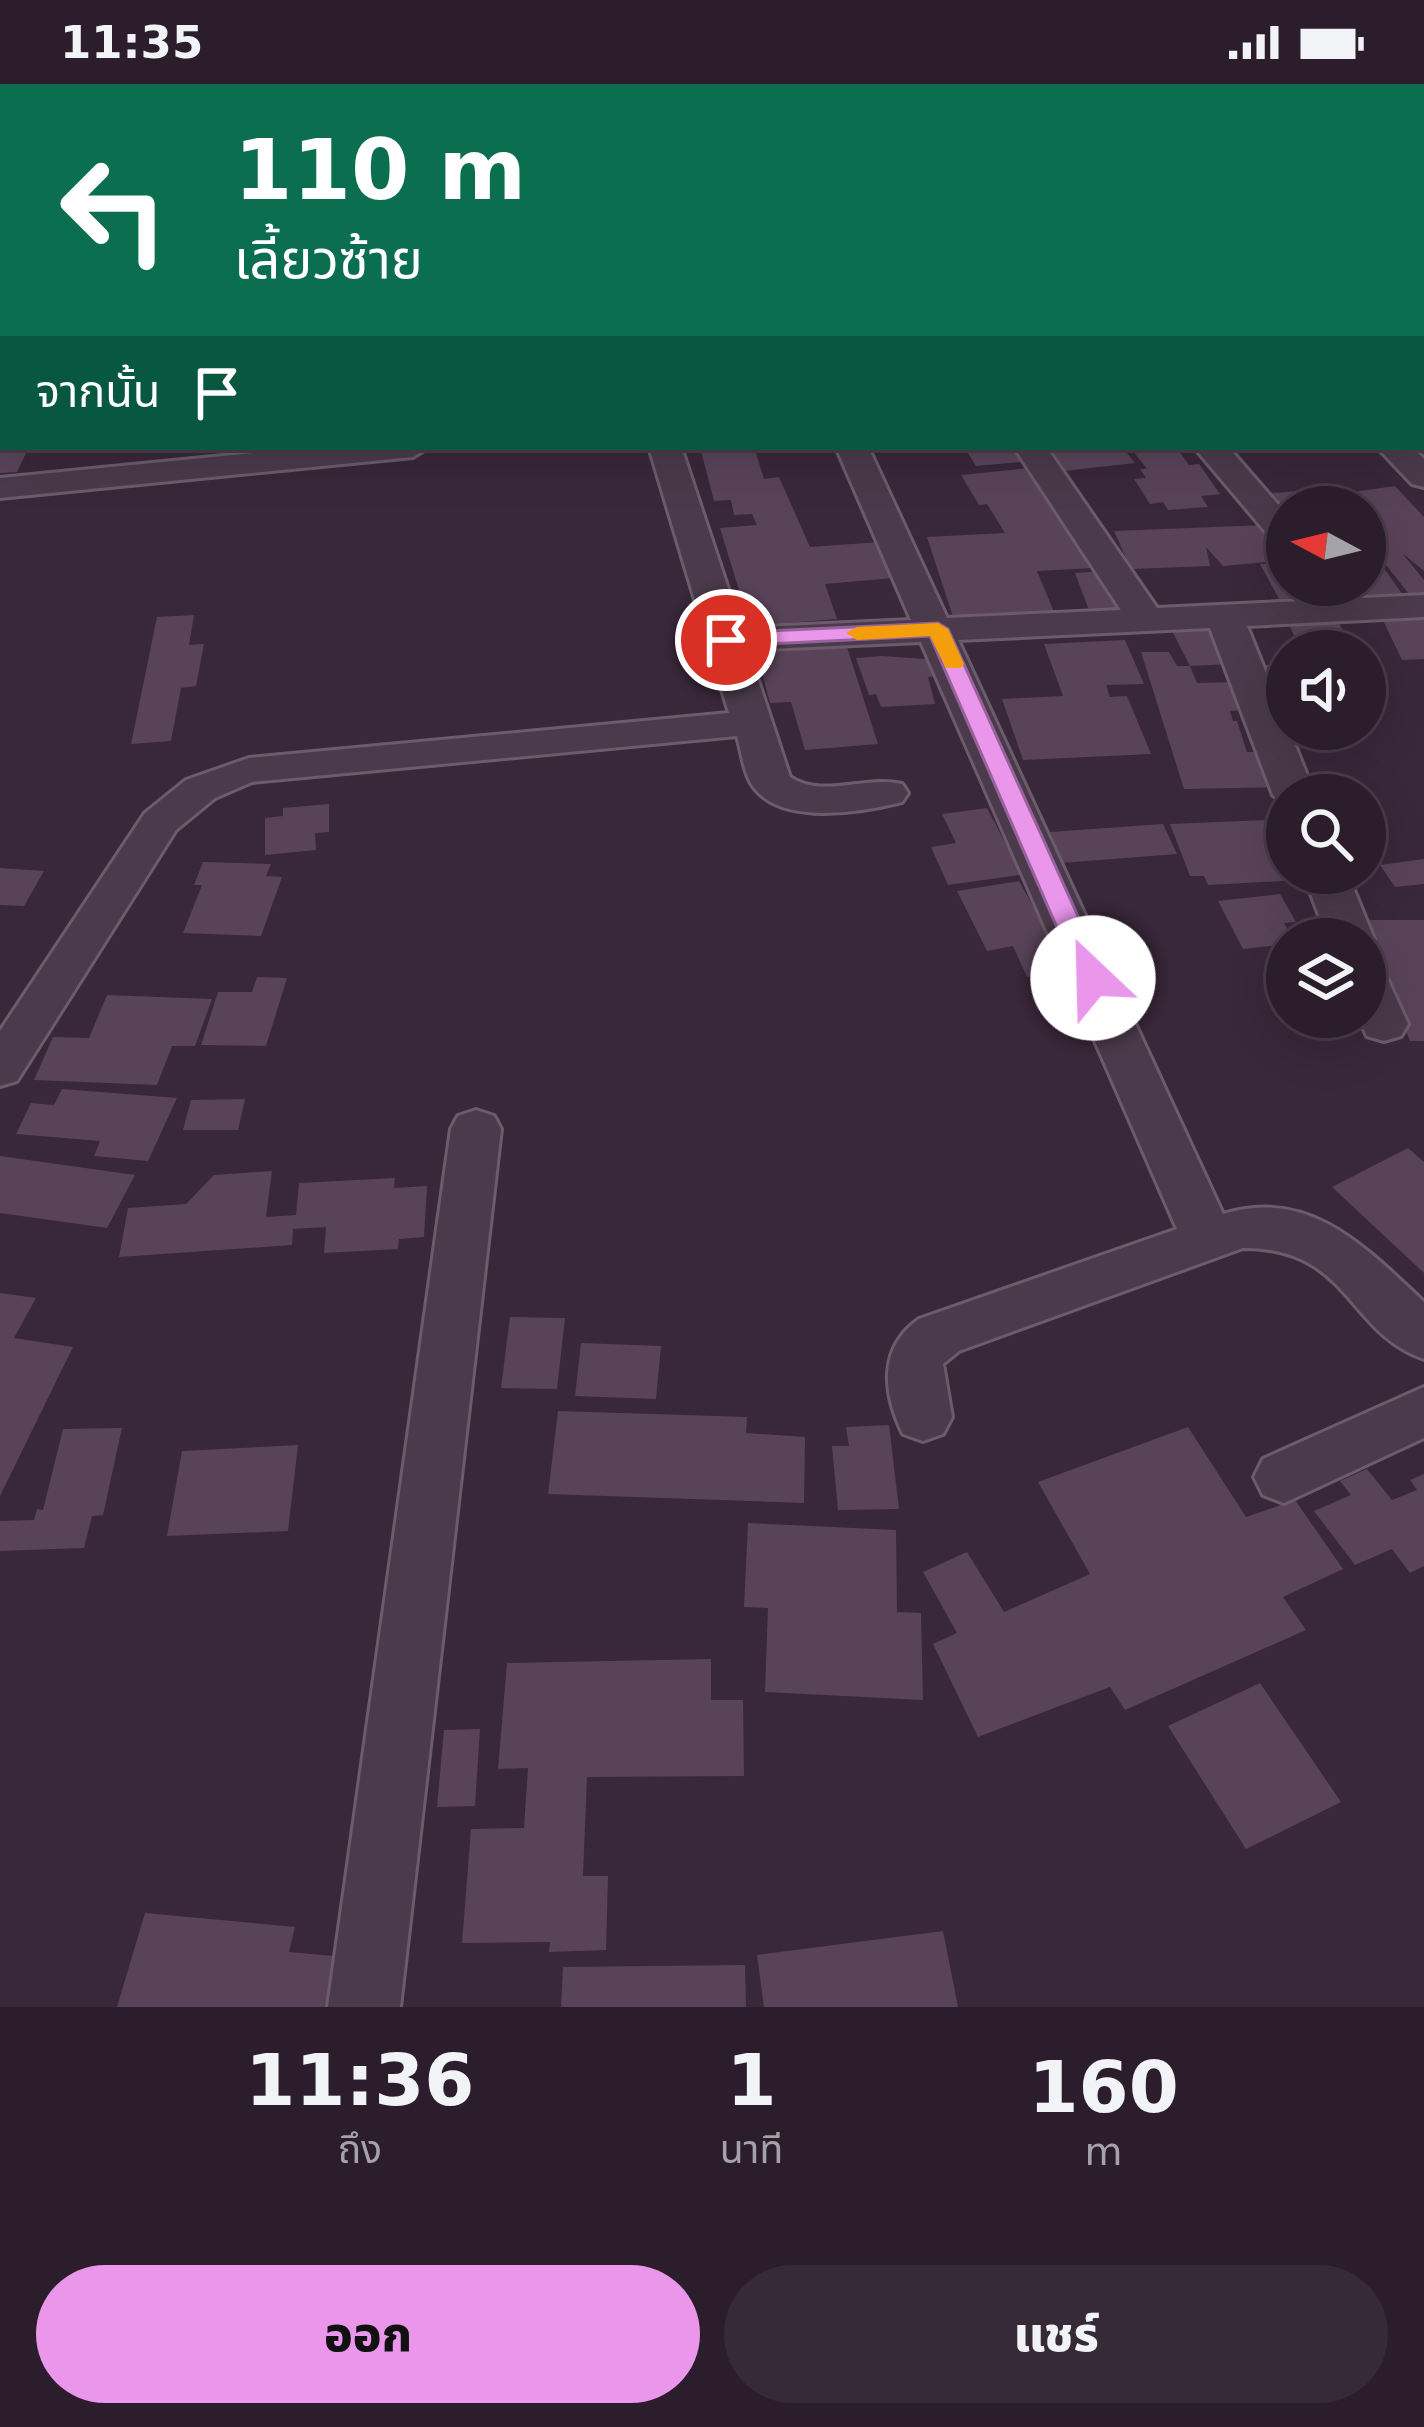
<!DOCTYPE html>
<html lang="th">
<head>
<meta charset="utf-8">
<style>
	body { margin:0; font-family:"DejaVu Sans","Noto Sans Thai",sans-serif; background:#372a38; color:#f1f3f6; height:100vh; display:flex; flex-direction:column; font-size:45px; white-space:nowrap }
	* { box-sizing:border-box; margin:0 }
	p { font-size:39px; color:#a6a2a9 }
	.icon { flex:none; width:66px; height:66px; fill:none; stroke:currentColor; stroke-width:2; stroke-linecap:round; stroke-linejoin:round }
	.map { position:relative; height:1923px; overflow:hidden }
	.details { display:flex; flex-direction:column; background:#2b1d2c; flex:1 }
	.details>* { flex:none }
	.banner { position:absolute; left:0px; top:0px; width:1425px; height:366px; box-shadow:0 12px 48px #0002,0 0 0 3px #473b48; background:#0b6e4f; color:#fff; overflow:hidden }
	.needle { width:78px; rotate:277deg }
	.controls { position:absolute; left:1266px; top:402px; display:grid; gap:24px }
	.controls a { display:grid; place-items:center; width:120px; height:120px; border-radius:50%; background:#2b1d2c; box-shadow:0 12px 48px #0002,0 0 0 3px #473b48; font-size:60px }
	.pin { position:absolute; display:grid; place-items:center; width:102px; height:102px; color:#fff; margin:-51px; border:6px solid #fff; border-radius:50%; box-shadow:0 3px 12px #0007 }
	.me { position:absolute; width:132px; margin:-66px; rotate:336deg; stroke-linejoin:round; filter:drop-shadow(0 0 9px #0008) }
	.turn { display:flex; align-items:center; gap:42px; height:252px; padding:0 36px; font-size:54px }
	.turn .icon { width:156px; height:156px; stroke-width:2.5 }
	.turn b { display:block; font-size:84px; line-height:102px }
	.then { display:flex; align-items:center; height:114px; padding:0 36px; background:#0003; gap:24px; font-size:45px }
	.eta { display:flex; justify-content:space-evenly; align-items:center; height:204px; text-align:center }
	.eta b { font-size:72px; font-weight:800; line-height:84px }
	.primary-button { display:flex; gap:24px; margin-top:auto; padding:24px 36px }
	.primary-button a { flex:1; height:138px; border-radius:72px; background:#e996eb; color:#111; font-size:48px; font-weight:800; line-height:138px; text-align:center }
	.primary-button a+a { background:#372a38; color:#f1f3f6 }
	.status { display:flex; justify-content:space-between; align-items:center; height:84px; padding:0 60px; background:#2b1d2c; direction:ltr }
	.status svg { height:33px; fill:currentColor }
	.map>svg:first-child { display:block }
	.building { fill:#594359 }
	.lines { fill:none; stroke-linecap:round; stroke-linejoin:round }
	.minor-casing { stroke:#6b5b6b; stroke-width:6 }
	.minor { fill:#4a3a4b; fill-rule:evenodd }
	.route { fill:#e996eb; stroke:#976299; stroke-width:3 }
	.slow { fill:#f59e0b }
</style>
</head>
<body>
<div class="status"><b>11:35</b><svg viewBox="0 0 49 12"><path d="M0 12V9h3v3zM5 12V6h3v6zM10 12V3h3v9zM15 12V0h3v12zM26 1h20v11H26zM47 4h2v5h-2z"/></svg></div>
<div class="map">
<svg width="1424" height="1923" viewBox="0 0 1424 1923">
	<rect width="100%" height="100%" fill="#39273a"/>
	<path class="building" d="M 0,363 L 29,363 L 17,388 L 0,389 Z
		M 700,363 L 754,363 L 764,395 L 779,393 L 810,463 L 880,458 L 904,493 L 825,500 L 837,535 L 750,542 L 720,444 L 757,441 L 752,430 L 734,431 L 731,416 L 714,417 Z
		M 964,363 L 1012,363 L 1021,378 L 976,382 Z
		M 1045,363 L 1122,363 L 1135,379 L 1064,387 Z
		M 1130,363 L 1176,363 L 1189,381 L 1199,380 L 1220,410 L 1201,412 L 1208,423 L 1168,426 L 1163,418 L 1150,420 L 1134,395 L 1146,394 L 1140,385 L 1147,385 Z
		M 1029,384 L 1094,484 L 1037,487 L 1054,528 L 953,533 L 927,453 L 1005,449 L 987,420 L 979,421 L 961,391 Z
		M 1395,402 L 1424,433 L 1424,487 L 1402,469 L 1424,496 L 1424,508 L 1409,510 L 1378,471 L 1375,472 L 1403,511 L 1356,512 L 1346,501 L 1365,501 L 1365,451 L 1390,450 L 1365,449 L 1365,423 L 1287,423 L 1287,429 L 1272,409 L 1327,405 L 1332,411 Z
		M 1265,441 L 1287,476 L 1223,482 L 1206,463 L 1210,482 L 1131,485 L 1114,447 Z
		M 1287,479 L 1287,501 L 1309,501 L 1316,513 L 1279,515 L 1260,480 Z
		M 1103,487 L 1125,525 L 1089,526 L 1075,489 Z
		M 194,531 L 189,561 L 204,560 L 196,602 L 181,604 L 171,657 L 131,660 L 157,533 Z
		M 1381,532 L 1424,532 L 1424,575 L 1402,576 Z
		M 1337,535 L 1353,567 L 1301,567 L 1287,536 Z
		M 1210,541 L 1230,580 L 1190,582 L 1170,543 Z
		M 1125,556 L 1144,600 L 1106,601 L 1110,613 L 1127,612 L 1151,670 L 1023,676 L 1002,615 L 1063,612 L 1044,560 Z
		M 846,560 L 878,660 L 805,666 L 791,618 L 770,619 L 756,567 Z
		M 1141,568 L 1169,568 L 1177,582 L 1190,582 L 1197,599 L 1240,598 L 1245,626 L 1230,627 L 1233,637 L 1237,637 L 1247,668 L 1263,668 L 1278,703 L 1184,705 Z
		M 882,572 L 941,576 L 947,591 L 928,593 L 935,620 L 881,623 L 876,610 L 869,611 L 856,574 Z
		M 1287,580 L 1287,609 L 1277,609 L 1265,581 Z
		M 329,720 L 329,748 L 315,749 L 316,766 L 265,771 L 265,734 L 283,732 L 283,724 Z
		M 987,724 L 1009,766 L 1022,764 L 1034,789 L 948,801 L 931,763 L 956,759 L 942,730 Z
		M 1287,735 L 1287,789 L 1298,789 L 1300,796 L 1208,801 L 1204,792 L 1190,792 L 1170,740 Z
		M 1163,740 L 1177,770 L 1061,779 L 1050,748 Z
		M 1424,775 L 1424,800 L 1395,803 L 1380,781 Z
		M 203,778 L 271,780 L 266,792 L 282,793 L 261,852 L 183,849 L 202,801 L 194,801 Z
		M 0,784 L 44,787 L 24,822 L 0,821 Z
		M 1019,797 L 1052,856 L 1065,887 L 1027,893 L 1013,862 L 987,867 L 957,807 Z
		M 1280,810 L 1296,838 L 1284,839 L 1293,855 L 1287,855 L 1287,860 L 1243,865 L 1218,817 Z
		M 1362,836 L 1424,836 L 1424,957 L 1410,957 Z
		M 257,893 L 287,894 L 266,962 L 201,961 L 218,908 L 252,908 Z
		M 107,911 L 212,915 L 195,962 L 172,962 L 157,1001 L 34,996 L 53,953 L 89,954 Z
		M 62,1005 L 177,1014 L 148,1077 L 94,1072 L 100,1057 L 16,1050 L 31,1019 L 54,1021 Z
		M 245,1015 L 238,1046 L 183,1046 L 191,1016 Z
		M 1408,1064 L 1424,1078 L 1424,1189 L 1332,1103 Z
		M 0,1072 L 135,1091 L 107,1144 L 0,1129 Z
		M 272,1087 L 266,1133 L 296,1131 L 299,1099 L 395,1094 L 394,1104 L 427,1102 L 424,1153 L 399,1155 L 398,1165 L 324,1169 L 326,1143 L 293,1145 L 292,1161 L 119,1173 L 128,1124 L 186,1120 L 214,1091 Z
		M 0,1209 L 36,1214 L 14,1254 L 73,1263 L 0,1412 Z
		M 510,1233 L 565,1234 L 557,1305 L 501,1304 Z
		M 581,1259 L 661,1262 L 656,1315 L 575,1312 Z
		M 558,1327 L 747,1333 L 746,1349 L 805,1353 L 804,1419 L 548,1410 Z
		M 889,1341 L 899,1425 L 838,1426 L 832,1362 L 849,1362 L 846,1343 Z
		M 1188,1343 L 1246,1433 L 1295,1416 L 1343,1485 L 1283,1513 L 1306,1546 L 1125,1626 L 1110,1603 L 978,1653 L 933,1560 L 957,1549 L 923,1488 L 967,1468 L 1004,1528 L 1090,1490 L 1038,1398 Z
		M 122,1344 L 103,1431 L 92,1432 L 84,1464 L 0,1467 L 0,1437 L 34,1436 L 37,1425 L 43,1426 L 63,1345 Z
		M 298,1361 L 288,1447 L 167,1452 L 182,1367 Z
		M 1367,1385 L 1392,1416 L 1417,1406 L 1410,1396 L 1424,1390 L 1424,1482 L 1410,1489 L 1392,1465 L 1355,1481 L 1314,1427 L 1351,1411 L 1340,1397 Z
		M 748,1439 L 896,1446 L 897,1528 L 921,1529 L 923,1616 L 765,1608 L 768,1524 L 744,1523 Z
		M 711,1575 L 711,1616 L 743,1616 L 744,1692 L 587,1693 L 583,1792 L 608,1792 L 606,1866 L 549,1868 L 550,1858 L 462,1859 L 471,1745 L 524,1744 L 528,1684 L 498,1685 L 507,1579 Z
		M 1260,1599 L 1341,1718 L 1246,1765 L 1168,1642 Z
		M 480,1645 L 475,1722 L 437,1723 L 444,1646 Z
		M 145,1829 L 295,1843 L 289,1868 L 345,1873 L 334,1923 L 117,1923 Z
		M 943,1847 L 958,1923 L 764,1923 L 757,1871 Z
		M 745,1881 L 746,1923 L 561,1923 L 563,1883 Z"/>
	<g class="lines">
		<defs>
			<path id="minor" d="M 1422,222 L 1424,223 L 1424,242 L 1422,241 Z
				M 3,279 L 3,302 L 0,302 L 0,280 Z
				M 313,363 L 429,363 L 413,373 L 0,414 L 0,394 Z
				M 649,363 L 681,363 L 741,544 L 911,536 L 836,363 L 868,363 L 947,534 L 1121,526 L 1014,363 L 1046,363 L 1157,524 L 1424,511 L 1424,533 L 1247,542 L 1315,711 L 1287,711 L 1287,722 L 1273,711 L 1210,544 L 958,556 L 1223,1130 C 1310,1103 1366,1164 1424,1218 L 1424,1275 C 1346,1248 1351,1164 1243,1164 L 959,1267 L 943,1280 L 952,1333 L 943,1350 L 923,1357 L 903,1350 C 883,1309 878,1264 919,1235 L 1177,1145 L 921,558 L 748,566 L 790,693 C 822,715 866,691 902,700 L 908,709 L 902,718 C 862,728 786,741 756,706 C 744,693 742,669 737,652 L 252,698 L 215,714 L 176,746 L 17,997 L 0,1002 L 0,947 L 145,729 L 186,696 L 249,674 L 729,629 Z
				M 1194,363 L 1228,363 L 1287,431 L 1287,462 L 1275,459 Z
				M 1377,363 L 1412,363 L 1424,375 L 1424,403 L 1412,400 Z
				M 1303,789 L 1347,789 L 1374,855 L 1367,866 L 1365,855 L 1328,855 Z
				M 1365,876 L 1381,881 L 1408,940 L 1401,952 L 1384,957 L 1367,952 L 1358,933 L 1365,933 Z
				M 476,1026 L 494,1032 L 501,1045 L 400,1923 L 328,1923 L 451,1045 L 458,1032 Z
				M 1424,1303 L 1424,1354 L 1284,1419 L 1263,1411 L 1254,1393 L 1263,1375 Z"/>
		</defs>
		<use href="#minor" class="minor-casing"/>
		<use href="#minor" class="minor"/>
	</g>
	<path class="route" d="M 938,539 L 948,545 L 1106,894 L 1102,900 L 1083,900 L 1079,894 L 930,552 L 726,562 L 715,556 L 726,549 Z"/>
	<path class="slow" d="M 938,539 L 948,545 L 964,580 L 961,584 L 946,584 L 930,552 L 857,556 L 846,549 L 857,543 Z"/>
</svg>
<div class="controls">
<a><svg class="needle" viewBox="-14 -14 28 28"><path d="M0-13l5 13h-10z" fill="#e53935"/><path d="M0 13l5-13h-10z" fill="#a6a2a9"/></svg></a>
<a><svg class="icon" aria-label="sound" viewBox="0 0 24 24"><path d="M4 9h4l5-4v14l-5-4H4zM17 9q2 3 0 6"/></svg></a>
<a><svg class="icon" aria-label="search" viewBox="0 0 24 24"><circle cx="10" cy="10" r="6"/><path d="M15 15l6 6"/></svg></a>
<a><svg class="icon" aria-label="layers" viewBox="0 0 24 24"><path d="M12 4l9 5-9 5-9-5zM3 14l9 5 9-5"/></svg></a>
</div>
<div class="pin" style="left:726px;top:556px;background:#d93025"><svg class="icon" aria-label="arrive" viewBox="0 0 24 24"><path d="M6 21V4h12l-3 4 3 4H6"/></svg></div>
<svg class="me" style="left:1093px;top:894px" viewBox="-20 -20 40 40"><circle r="19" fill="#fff"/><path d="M0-13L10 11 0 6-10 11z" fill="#e996eb"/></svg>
<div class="banner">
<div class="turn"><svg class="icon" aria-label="left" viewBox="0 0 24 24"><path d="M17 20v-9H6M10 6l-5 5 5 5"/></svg><div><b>110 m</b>เลี้ยวซ้าย</div></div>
<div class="then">จากนั้น<svg class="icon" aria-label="arrive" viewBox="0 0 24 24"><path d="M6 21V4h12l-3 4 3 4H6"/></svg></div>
</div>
</div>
<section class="details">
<div class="eta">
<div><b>11:36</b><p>ถึง</p></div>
<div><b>1</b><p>นาที</p></div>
<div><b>160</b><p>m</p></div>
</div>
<div class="primary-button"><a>ออก</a><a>แชร์</a></div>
</section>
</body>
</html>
